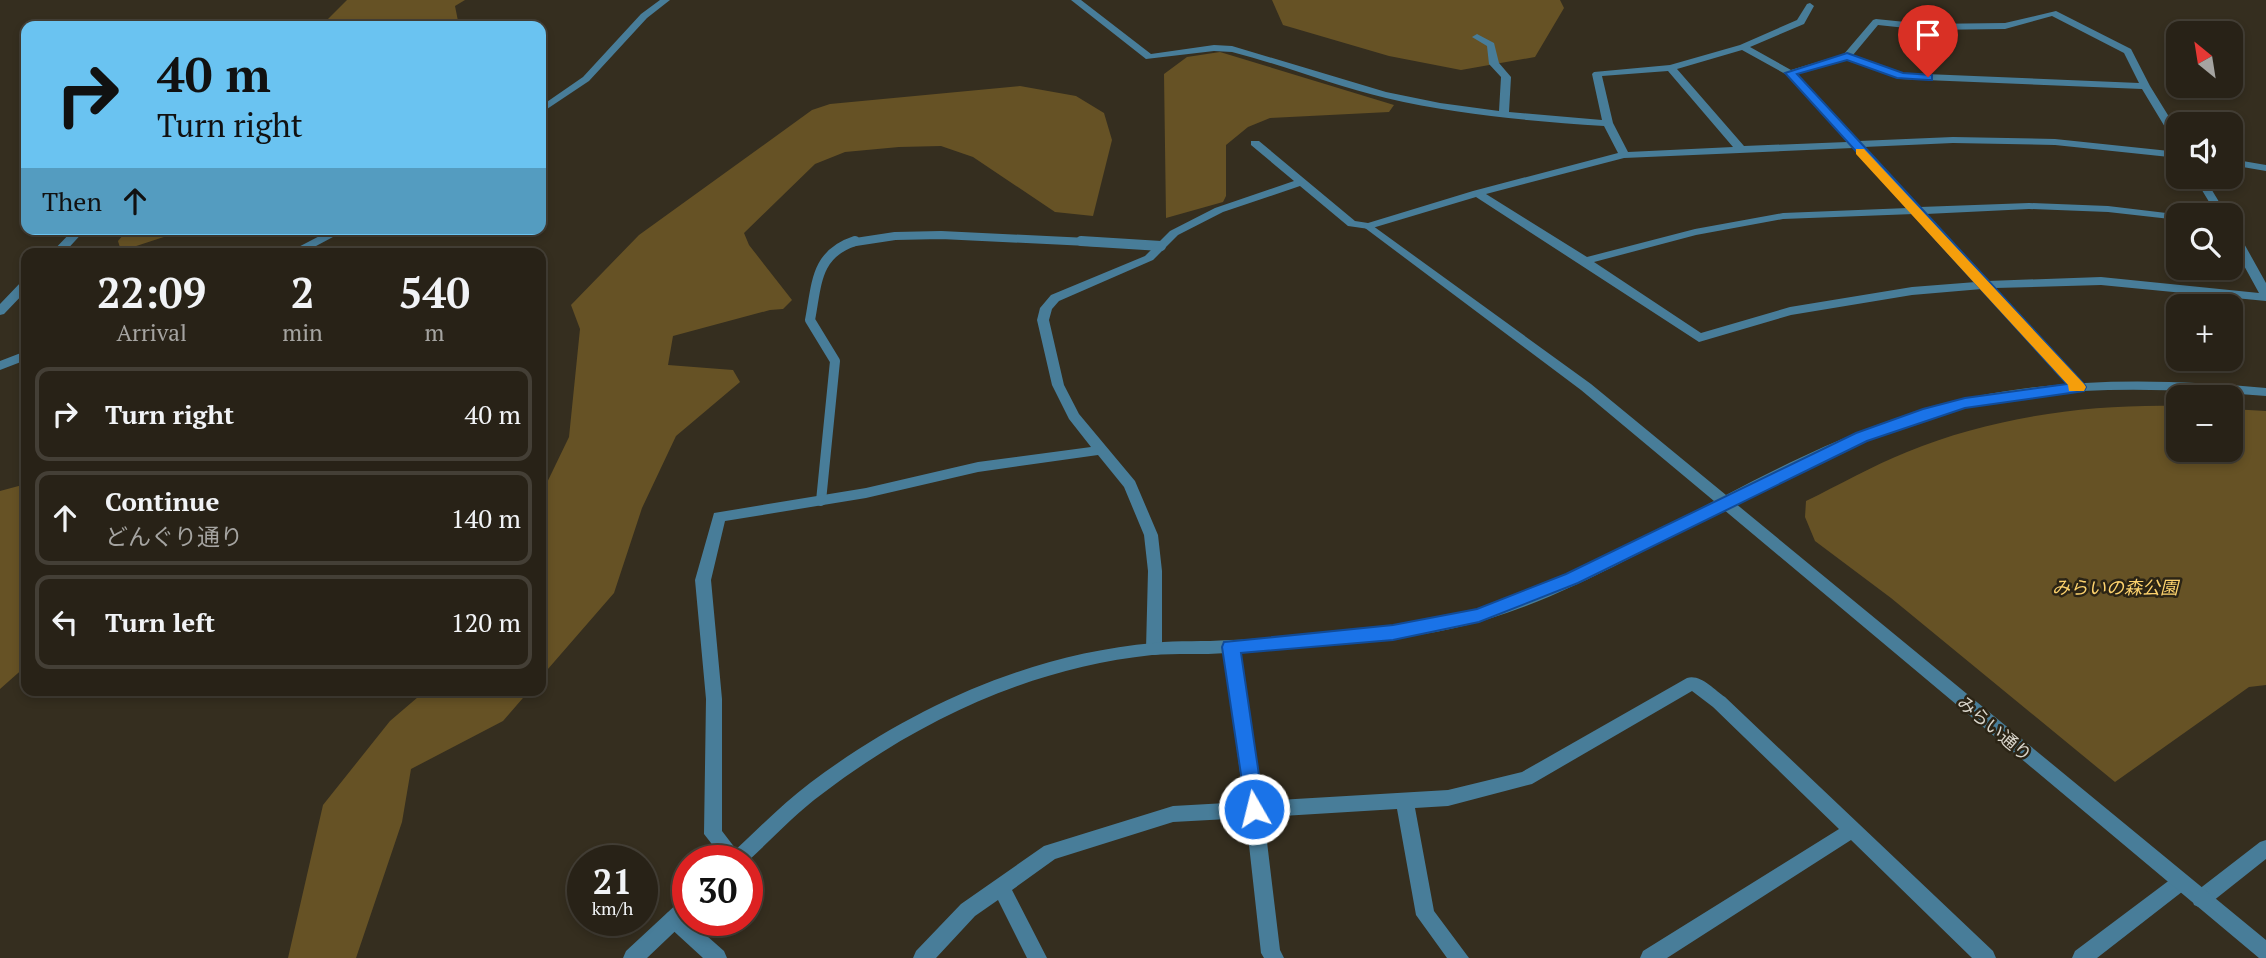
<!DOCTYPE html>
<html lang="en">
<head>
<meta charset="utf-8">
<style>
	body { margin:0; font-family:"PT Serif","Noto Sans JP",serif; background:#342f24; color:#f1f3f6; height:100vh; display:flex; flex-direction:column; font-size:26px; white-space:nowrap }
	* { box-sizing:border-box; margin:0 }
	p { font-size:23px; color:#a5a4a1 }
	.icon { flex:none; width:38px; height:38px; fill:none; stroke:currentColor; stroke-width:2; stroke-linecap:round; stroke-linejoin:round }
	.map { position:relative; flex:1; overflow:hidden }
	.drawer { position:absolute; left:21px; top:248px; width:525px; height:448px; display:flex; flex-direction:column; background:#282217; border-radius:14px; box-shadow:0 4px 10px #0003,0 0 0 2px #443f36 }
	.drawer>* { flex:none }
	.guide { position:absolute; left:21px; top:21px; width:525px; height:214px; border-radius:14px; box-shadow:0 4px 10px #0003,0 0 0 2px #443f36; background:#6ac3f1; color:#111; overflow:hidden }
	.needle { width:46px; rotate:330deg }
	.fabs { position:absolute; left:2166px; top:21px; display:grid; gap:14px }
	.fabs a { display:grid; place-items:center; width:77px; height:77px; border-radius:14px; background:#282217; box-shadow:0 4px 10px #0003,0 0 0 2px #443f36; font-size:35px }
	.speed { position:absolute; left:567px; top:845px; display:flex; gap:14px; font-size:35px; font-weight:700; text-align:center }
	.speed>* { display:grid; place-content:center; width:91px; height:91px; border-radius:50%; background:#282217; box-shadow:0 4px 10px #0003,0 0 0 2px #443f36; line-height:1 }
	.speed small { font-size:18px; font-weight:400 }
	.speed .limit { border:10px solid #d22; background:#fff; color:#111 }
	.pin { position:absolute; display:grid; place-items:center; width:60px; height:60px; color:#fff; margin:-72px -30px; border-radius:50% 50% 50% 0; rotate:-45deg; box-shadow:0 0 7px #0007 }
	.pin .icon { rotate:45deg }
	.me { position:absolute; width:77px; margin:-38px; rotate:352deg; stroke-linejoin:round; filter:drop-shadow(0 0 5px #0008) }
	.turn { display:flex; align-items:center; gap:24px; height:147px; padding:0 21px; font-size:32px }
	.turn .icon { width:91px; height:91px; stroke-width:2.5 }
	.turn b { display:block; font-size:49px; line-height:60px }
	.then { display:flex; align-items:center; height:66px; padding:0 21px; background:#0003; gap:14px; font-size:26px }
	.eta { display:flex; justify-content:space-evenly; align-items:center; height:119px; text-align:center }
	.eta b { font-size:42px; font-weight:700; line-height:49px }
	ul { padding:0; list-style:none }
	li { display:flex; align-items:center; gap:21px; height:94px; margin:0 14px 10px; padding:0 7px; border:4px solid #443f36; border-radius:14px }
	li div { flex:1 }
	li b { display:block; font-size:26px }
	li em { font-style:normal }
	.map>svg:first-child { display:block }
	.green { fill:#665225 }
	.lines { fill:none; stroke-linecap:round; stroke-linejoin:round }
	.service-far1 { stroke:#487d99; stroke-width:8 }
	.service { stroke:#487d99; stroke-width:10 }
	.minor { fill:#487d99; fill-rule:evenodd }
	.tertiary { fill:#487d99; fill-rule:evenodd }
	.route { fill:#1a73e8; stroke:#114b97; stroke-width:2 }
	.slow { fill:#f59e0b }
	.labels { text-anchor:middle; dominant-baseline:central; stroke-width:5; stroke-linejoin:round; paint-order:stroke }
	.park-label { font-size:18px; font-style:italic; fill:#fdd26d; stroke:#2b2415 }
	.street-label { font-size:18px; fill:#d9d5cb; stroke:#2b2415 }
</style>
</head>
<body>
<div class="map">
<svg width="2266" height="958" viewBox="0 0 2266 958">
	<rect width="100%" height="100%" fill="#352e1f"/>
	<path class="green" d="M 347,0 L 465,0 L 455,6 L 459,26 L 321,26 Z
		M 1272,0 L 1560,0 L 1564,8 L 1535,57 L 1461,70 L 1389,56 L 1283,25 Z
		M 1220,52 L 1394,105 L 1389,112 L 1270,118 L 1248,127 L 1226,145 L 1226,196 L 1223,202 L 1166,218 L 1164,74 L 1187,57 Z
		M 1020,86 L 1076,96 L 1104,113 L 1112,140 L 1093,216 L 1055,212 L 973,157 L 941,146 L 899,147 L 845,152 L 815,164 L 744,233 L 749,245 L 792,300 L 783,309 L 770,310 L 673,336 L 668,365 L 733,370 L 740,382 L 676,436 L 642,508 L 614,593 L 541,677 L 541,495 L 569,437 L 580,329 L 571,305 L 639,235 L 812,110 L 830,104 Z
		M 128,229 L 180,229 L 176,233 L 121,251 L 118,241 Z
		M 2179,406 L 2179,450 L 2231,450 L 2231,409 L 2266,411 L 2266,685 L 2249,687 L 2115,782 L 1891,598 L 1815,541 L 1805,517 L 1806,501 C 1839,485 1872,466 1907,452 C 1992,417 2087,404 2179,406 Z
		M 26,484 L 26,666 L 0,689 L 0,491 Z
		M 425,691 L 529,691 L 503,721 L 411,769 L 402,822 L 356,958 L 288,958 L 323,805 L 390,721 Z"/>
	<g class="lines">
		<path class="service-far1" d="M 849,243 L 895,236 L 941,235 L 1108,243"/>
		<path class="service" d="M 1081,241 L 1161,246
			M 821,501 L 835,361 L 810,320 C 817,284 815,254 855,241"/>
		<path class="minor" d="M 660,0 L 670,0 L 647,18 L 589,81 L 541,113 L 541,106 L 583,77 L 641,14 Z
			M 1071,0 L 1081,0 L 1151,54 L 1214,45 L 1232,46 L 1386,92 L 1440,103 L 1499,111 L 1501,77 L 1489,64 L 1487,46 L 1472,37 L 1477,34 L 1494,43 L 1499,63 L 1511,77 L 1509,112 L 1602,120 L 1592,74 L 1594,72 L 1670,65 L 1740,45 L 1797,20 L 1807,4 L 1810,3 L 1814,6 L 1804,24 L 1750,47 L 1791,70 L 1844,54 L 1873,20 L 1876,19 L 1925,24 L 2005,23 L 2056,11 L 2131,49 L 2150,86 L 2179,133 L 2179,145 L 2174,142 L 2142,89 L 1901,79 L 1847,59 L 1796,74 L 1859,141 L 1953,137 L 2055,139 L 2179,152 L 2179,158 L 2055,145 L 1953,143 L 1864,147 L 1920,207 L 2029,203 L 2108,206 L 2183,215 L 2179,215 L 2179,220 L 2108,212 L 2029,209 L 1926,214 L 1988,281 L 2101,277 L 2259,293 L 2231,242 L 2231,228 L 2237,231 L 2266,283 L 2266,301 L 2101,285 L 1995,288 L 2084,384 L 2086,387 L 2079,391 L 2074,390 L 1982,289 L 1912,295 L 1791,315 L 1699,342 L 1476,197 L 1369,229 L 1348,226 L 1300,186 L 1223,212 L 1178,235 L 1153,260 L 1059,301 L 1052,309 L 1049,320 L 1064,385 L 1079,414 L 1135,481 L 1158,535 L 1162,571 L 1162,649 L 1160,654 L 1154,655 L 1148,654 L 1146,649 L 1148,571 L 1144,535 L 1124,487 L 1098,455 L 978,472 L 866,498 L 725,521 L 711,580 L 722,699 L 722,831 L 745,861 L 725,861 L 704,834 L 706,699 L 695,580 L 714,513 L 866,488 L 978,462 L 1091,447 L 1069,419 L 1052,385 L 1037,320 L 1040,308 L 1051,295 L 1145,256 L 1170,231 L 1215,208 L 1294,181 L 1251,145 L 1251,141 L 1259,141 L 1355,221 L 1368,223 L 1473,191 L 1618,153 L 1604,126 C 1530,121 1459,115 1386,98 C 1334,86 1284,65 1232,52 L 1214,51 L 1146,59 ZM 2052,16 L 2124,53 L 2139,83 L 1902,73 L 1853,55 L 1878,25 L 1925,30 L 2005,29 ZM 1742,50 L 1787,75 L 1847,142 L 1744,146 L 1677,69 ZM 1668,71 L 1733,147 L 1628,152 L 1613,123 L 1602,76 ZM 1853,148 L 1908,208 L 1783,213 L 1695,229 L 1587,257 L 1486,194 L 1624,158 ZM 1914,214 L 1976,282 L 1912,287 L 1790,307 L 1701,333 L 1594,262 L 1696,235 L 1783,219 Z
			M 2231,159 L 2266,165 L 2266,171 L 2231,165 Z
			M 2194,177 L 2204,177 L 2227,215 L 2217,215 Z
			M 74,229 L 86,229 L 63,254 L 50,254 Z
			M 333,229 L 348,229 L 301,254 L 285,254 Z
			M 26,280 L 26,291 L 4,314 L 0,315 L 0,304 L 22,281 Z
			M 26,351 L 26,360 L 0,370 L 0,361 Z
			M 1231,641 L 1237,642 L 1239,647 L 1262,801 L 1448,790 L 1522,772 L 1687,678 C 1701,674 1714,690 1725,697 L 1993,951 L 1996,958 L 1972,958 L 1851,840 L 1667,958 L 1640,958 L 1643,951 L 1839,829 L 1713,707 L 1692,691 L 1532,784 L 1448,806 L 1415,808 L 1434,911 L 1469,958 L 1447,958 L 1416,915 L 1397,809 L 1264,817 L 1280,950 L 1284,958 L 1264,958 L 1261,953 L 1246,818 L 1173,822 L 1055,859 L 1012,890 L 1047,958 L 1027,958 L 998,900 L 975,916 L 936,958 L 913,958 L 916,951 L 961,904 L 1044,846 L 1173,806 L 1244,802 L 1223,647 L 1225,642 Z
			M 2266,840 L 2266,859 L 2208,905 L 2201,908 L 2194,905 L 2192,899 L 2194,893 L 2260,842 Z
			M 2181,873 L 2187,876 L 2190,882 L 2187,888 L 2097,958 L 2072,958 L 2075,951 L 2175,876 Z
			M 674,910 L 681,913 L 724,951 L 727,958 L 703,958 L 667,925 L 665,919 L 667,913 Z"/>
		<path class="tertiary" d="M 1369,223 L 1591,384 L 1726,495 C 1804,454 1886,415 1973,397 C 2070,377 2168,379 2266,388 L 2266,396 C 2156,387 2041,383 1934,416 C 1865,437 1799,469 1735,503 L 2266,940 L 2266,958 L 2259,958 L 1723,509 C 1636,554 1547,608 1450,629 C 1415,637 1380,639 1344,643 C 1305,647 1266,652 1227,653 C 1202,655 1177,653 1152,655 C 1030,668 919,720 822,794 C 795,814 772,839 747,862 L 727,861 L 730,855 C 756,831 781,805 810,783 C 910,708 1028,654 1154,643 C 1179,640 1204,642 1229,640 C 1267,639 1304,634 1341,631 C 1377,627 1413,624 1448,617 C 1540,598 1631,544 1714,501 L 1581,390 L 1365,228 L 1363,226 Z
			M 688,897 L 688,919 L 647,958 L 623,958 L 626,951 L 681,900 Z"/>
	</g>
	<path class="route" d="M 1847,53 L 1903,73 L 1932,75 L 1932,80 L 1928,80 L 1897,78 L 1847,60 L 1797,74 L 2084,384 L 2086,387 L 2084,391 L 1965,408 L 1867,441 L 1578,583 L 1479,622 L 1393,640 L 1241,653 L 1264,809 L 1261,815 L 1254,818 L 1247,815 L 1222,647 L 1224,642 L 1393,625 L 1477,609 L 1566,574 L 1856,433 L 1923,409 L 1965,398 L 2067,384 L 1785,73 Z"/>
	<path class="slow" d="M 1856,149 L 1864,149 L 2084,384 L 2086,387 L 2084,391 L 2069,391 L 2068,385 L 1856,154 Z"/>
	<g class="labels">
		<g class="park-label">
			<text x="2115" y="587">みらいの森公園</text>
		</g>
		<g class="street-label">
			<text transform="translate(1995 728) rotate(40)">みらい通り</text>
		</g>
	</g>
</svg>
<div class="fabs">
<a><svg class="needle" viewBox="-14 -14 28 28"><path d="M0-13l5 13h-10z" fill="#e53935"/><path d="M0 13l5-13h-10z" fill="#a5a4a1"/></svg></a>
<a><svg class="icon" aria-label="sound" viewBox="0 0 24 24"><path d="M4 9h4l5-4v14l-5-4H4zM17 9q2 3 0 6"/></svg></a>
<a><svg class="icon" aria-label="search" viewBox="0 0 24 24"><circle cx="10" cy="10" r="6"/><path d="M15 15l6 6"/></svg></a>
<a>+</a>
<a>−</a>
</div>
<div class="speed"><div>21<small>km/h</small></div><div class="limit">30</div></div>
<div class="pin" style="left:1928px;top:77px;background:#d93025"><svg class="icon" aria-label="arrive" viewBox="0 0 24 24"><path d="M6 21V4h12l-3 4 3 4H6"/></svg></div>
<svg class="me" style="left:1254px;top:809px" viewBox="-20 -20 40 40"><circle r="17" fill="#1a73e8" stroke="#fff" stroke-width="3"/><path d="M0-11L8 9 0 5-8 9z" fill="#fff"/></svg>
<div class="guide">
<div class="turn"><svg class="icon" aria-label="right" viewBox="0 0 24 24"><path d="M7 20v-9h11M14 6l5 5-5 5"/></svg><div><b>40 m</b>Turn right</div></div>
<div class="then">Then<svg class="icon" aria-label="ahead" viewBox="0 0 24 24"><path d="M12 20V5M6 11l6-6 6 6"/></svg></div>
</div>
<section class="drawer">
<div class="eta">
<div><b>22:09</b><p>Arrival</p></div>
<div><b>2</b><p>min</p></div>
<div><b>540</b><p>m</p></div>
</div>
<ul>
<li><svg class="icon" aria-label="right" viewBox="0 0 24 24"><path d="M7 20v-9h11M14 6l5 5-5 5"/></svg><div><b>Turn right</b></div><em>40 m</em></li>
<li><svg class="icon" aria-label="ahead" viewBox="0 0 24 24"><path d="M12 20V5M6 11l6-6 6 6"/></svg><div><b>Continue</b><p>どんぐり通り</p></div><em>140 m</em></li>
<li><svg class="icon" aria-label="left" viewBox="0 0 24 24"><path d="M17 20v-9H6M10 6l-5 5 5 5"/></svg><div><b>Turn left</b></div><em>120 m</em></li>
</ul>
</section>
</div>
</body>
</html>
